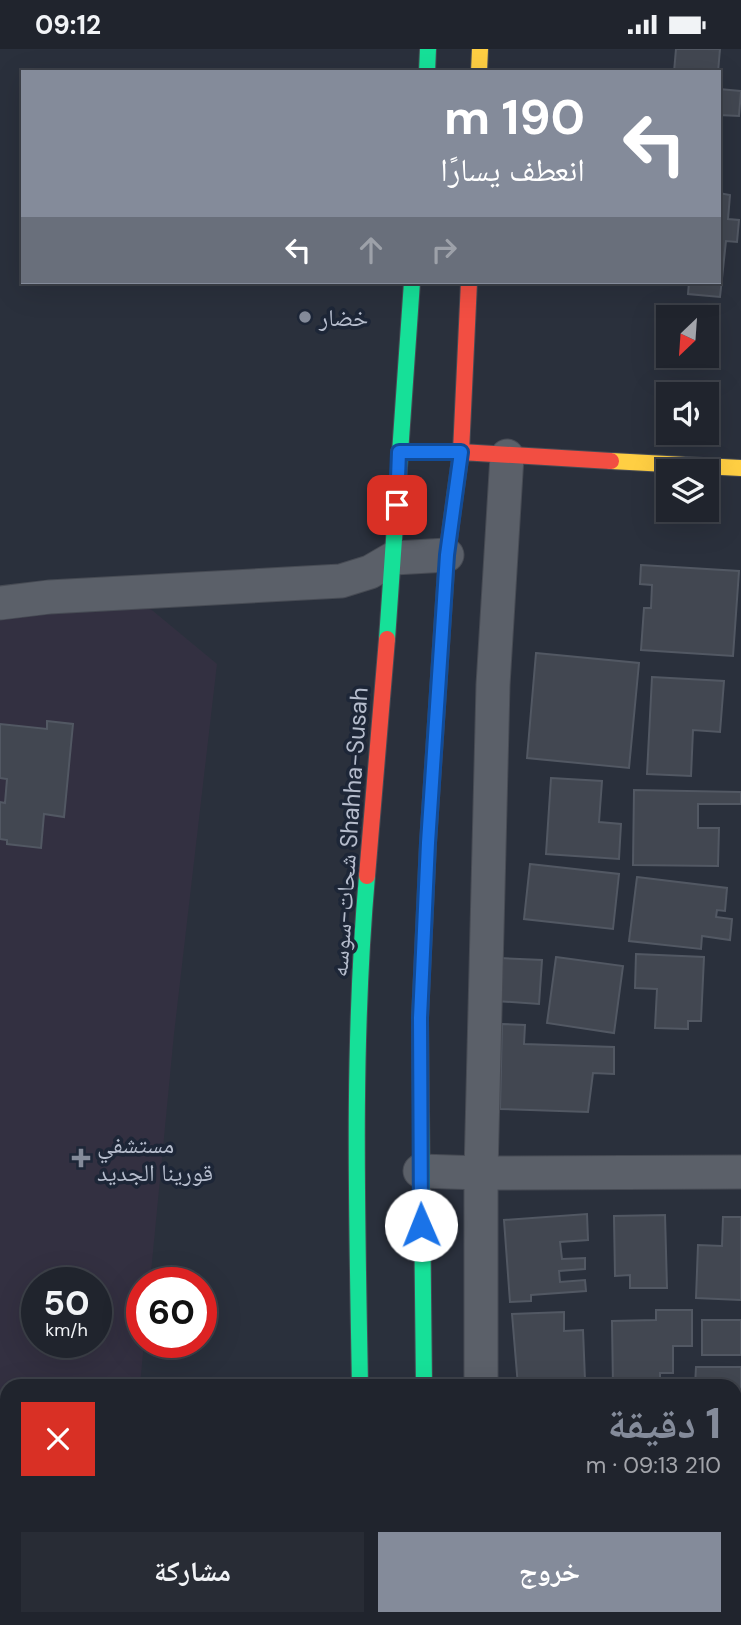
<!DOCTYPE html>
<html lang="ar">
<head>
<meta charset="utf-8">
<style>
	body { margin:0; font-family:"DM Sans","Noto Naskh Arabic",sans-serif; background:#282c35; color:#f1f3f6; direction:rtl; height:100vh; display:flex; flex-direction:column; font-size:26px; white-space:nowrap }
	* { box-sizing:border-box; margin:0 }
	p { font-size:23px; color:#a2a4aa }
	.icon { flex:none; width:38px; height:38px; fill:none; stroke:currentColor; stroke-width:2; stroke-linecap:round; stroke-linejoin:round }
	.map { position:relative; flex:1; overflow:hidden; direction:ltr }
	.details { position:absolute; left:0px; top:1330px; width:742px; height:247px; display:flex; flex-direction:column; background:#20242d; border-radius:21px 21px 0 0; box-shadow:0 7px 28px #0002,0 0 0 2px #3d4149; direction:rtl }
	.details>* { flex:none }
	.guide { position:absolute; left:21px; top:21px; width:700px; height:214px; border-radius:0px; box-shadow:0 7px 28px #0002,0 0 0 2px #3d4149; direction:rtl; background:#848b9a; color:#fff; overflow:hidden }
	.needle { width:46px; rotate:205deg }
	.fabs { position:absolute; left:656px; top:256px; display:grid; gap:14px }
	.fabs a { display:grid; place-items:center; width:63px; height:63px; border-radius:0px; background:#20242d; box-shadow:0 7px 28px #0002,0 0 0 2px #3d4149; font-size:35px }
	.speed { position:absolute; left:21px; top:1218px; display:flex; gap:14px; font-size:35px; font-weight:700; text-align:center }
	.speed>* { display:grid; place-content:center; width:91px; height:91px; border-radius:50%; background:#20242d; box-shadow:0 7px 28px #0002,0 0 0 2px #3d4149; line-height:1 }
	.speed small { font-size:18px; font-weight:400 }
	.speed .limit { border:10px solid #d22; background:#fff; color:#111 }
	.pin { position:absolute; display:grid; place-items:center; width:60px; height:60px; color:#fff; margin:-30px; border-radius:14px; box-shadow:0 4px 10px #0006 }
	.me { position:absolute; width:77px; margin:-38px; rotate:359deg; stroke-linejoin:round; filter:drop-shadow(0 0 5px #0008) }
	.turn { display:flex; align-items:center; gap:24px; height:147px; padding:0 21px; font-size:32px }
	.turn .icon { width:91px; height:91px; stroke-width:2.5 }
	.turn b { display:block; font-size:49px; line-height:60px }
	.lanes { display:flex; align-items:center; height:66px; padding:0 21px; background:#0003; justify-content:center; gap:35px; direction:ltr }
	.lanes .off { opacity:.35 }
	.round { display:grid; place-items:center; flex:none; width:74px; height:74px; border-radius:0px; background:#282c35 }
	.summary { display:flex; align-items:center; justify-content:space-between; height:119px; padding:0 21px }
	h1 { font-size:42px; font-weight:800; line-height:52px; color:#848b9a }
	.action { display:flex; gap:14px; margin-top:auto; padding:14px 21px }
	.action a { flex:1; height:80px; border-radius:0px; background:#848b9a; color:#fff; font-size:28px; font-weight:800; line-height:80px; text-align:center }
	.action a+a { background:#282c35; color:#f1f3f6 }
	.status { display:flex; justify-content:space-between; align-items:center; height:49px; padding:0 35px; background:#20242d; direction:ltr }
	.status svg { height:19px; fill:currentColor }
	.map>svg:first-child { display:block }
	.medical { fill:#333041; fill-rule:evenodd }
	.building { fill:#424751; stroke:#525863; stroke-width:2 }
	.lines { fill:none; stroke-linecap:round; stroke-linejoin:round }
	.lane-casing { stroke:#474b54; stroke-width:18 }
	.street-casing { stroke:#474b54; stroke-width:35 }
	.fast-casing { stroke:#474b54; stroke-width:18 }
	.slow-casing { stroke:#474b54; stroke-width:18 }
	.jam-casing { stroke:#474b54; stroke-width:18 }
	.lane { stroke:#5b6069; stroke-width:16 }
	.street { stroke:#5b6069; stroke-width:33 }
	.fast { stroke:#16e098; stroke-width:16 }
	.slow { stroke:#ffcf43; stroke-width:16 }
	.jam { stroke:#f24e42; stroke-width:16 }
	.route-casing { stroke:#114b97; stroke-width:18 }
	.route { stroke:#1a73e8; stroke-width:12 }
	.poi-dot { fill:#848b9a; stroke:#1d2637; stroke-width:2.5 }
	.labels { text-anchor:middle; dominant-baseline:central; stroke-width:7; stroke-linejoin:round; paint-order:stroke }
	.poi-label { font-size:24px; fill:#b5bccc; stroke:#1d2637; text-anchor:start }
	.street-label { font-size:24px; fill:#b5bccc; stroke:#1d2637 }
</style>
</head>
<body>
<div class="status"><b>09:12</b><svg viewBox="0 0 49 12"><path d="M0 12V9h3v3zM5 12V6h3v6zM10 12V3h3v9zM15 12V0h3v12zM26 1h20v11H26zM47 4h2v5h-2z"/></svg></div>
<div class="map">
<svg width="741" height="1576" viewBox="0 0 741 1576">
	<rect width="100%" height="100%" fill="#2a303c"/>
	<path class="medical" d="M 141,552 L 217,615 L 174,985 L 150,1234 L 142,1234 L 142,1293 L 144,1293 L 140,1337 L 7,1337 L 7,1570 L 118,1570 L 117,1576 L 0,1576 L 0,570 ZM 37,1234 L 96,1234 L 96,1293 L 37,1293 Z"/>
	<path class="building" d="M 676,0 L 720,0 L 718,23 L 674,23 Z
		M 719,40 L 741,42 L 739,67 L 719,66 Z
		M 719,144 L 730,146 L 728,170 L 739,171 L 737,193 L 726,192 L 720,248 L 688,245 L 689,233 L 719,233 Z
		M 641,516 L 739,522 L 733,607 L 641,601 L 644,559 L 651,559 L 652,536 L 640,535 Z
		M 536,604 L 639,614 L 629,719 L 527,709 Z
		M 652,628 L 724,632 L 720,683 L 693,681 L 691,727 L 647,725 Z
		M 47,672 L 73,675 L 64,768 L 44,765 L 41,799 L 7,795 L 7,791 L 0,790 L 0,753 L 5,754 L 7,730 L 0,729 L 0,675 L 47,680 Z
		M 551,729 L 602,732 L 599,773 L 621,775 L 619,810 L 546,805 Z
		M 634,741 L 741,743 L 741,755 L 698,755 L 698,779 L 719,779 L 718,817 L 633,816 Z
		M 530,815 L 619,825 L 613,880 L 524,870 Z
		M 637,828 L 727,839 L 725,862 L 717,861 L 716,868 L 732,870 L 730,891 L 702,887 L 701,900 L 629,892 Z
		M 636,905 L 704,908 L 701,972 L 688,972 L 688,980 L 655,979 L 657,940 L 635,939 Z
		M 556,908 L 623,917 L 614,984 L 547,974 Z
		M 499,909 L 542,911 L 539,955 L 496,952 Z
		M 502,975 L 525,976 L 524,995 L 614,998 L 614,1025 L 593,1024 L 588,1063 L 500,1060 Z
		M 587,1165 L 588,1191 L 560,1193 L 562,1210 L 585,1209 L 585,1220 L 559,1222 L 560,1233 L 585,1231 L 586,1242 L 531,1246 L 531,1252 L 510,1253 L 504,1171 Z
		M 665,1166 L 667,1239 L 630,1239 L 630,1226 L 615,1227 L 614,1167 Z
		M 723,1168 L 741,1168 L 741,1251 L 696,1249 L 698,1196 L 722,1197 Z
		M 656,1261 L 692,1261 L 692,1297 L 673,1297 L 673,1324 L 660,1324 L 660,1337 L 613,1337 L 612,1272 L 656,1271 Z
		M 564,1263 L 564,1282 L 583,1281 L 585,1331 L 582,1331 L 582,1337 L 518,1337 L 512,1265 Z
		M 702,1271 L 741,1271 L 741,1306 L 702,1306 Z
		M 696,1318 L 741,1318 L 741,1377 L 735,1377 L 735,1337 L 695,1337 Z
		M 608,1570 L 609,1576 L 533,1576 L 533,1571 Z"/>
	<g class="lines">
		<defs>
			<path id="lane" d="M 0,1436 L 7,1437
				M 72,1576 L 72,1570"/>
			<path id="street" d="M 0,554 L 49,548 L 341,532 L 370,523 L 394,509 L 447,506
				M 420,1122 L 481,1124 L 741,1123
				M 481,1337 L 481,1124 L 493,636 L 507,407
				M 735,1404 L 741,1404
				M 485,1570 L 485,1576
				M 633,1570 L 633,1576"/>
			<path id="fast" d="M 427,23 L 428,0
				M 387,590 L 412,233
				M 360,1337 C 357,1167 352,997 367,827
				M 424,1337 L 420,969 L 428,794 L 447,506 L 455,446
				M 365,1570 L 365,1576"/>
			<path id="slow" d="M 479,23 L 480,0
				M 611,412 L 741,419"/>
			<path id="jam" d="M 399,403 L 461,403 L 611,412
				M 455,446 L 461,403 L 469,233
				M 367,827 L 387,590
				M 428,1570 L 429,1576"/>
		</defs>
		<use href="#lane" class="lane-casing"/>
		<use href="#street" class="street-casing"/>
		<use href="#fast" class="fast-casing"/>
		<use href="#slow" class="slow-casing"/>
		<use href="#jam" class="jam-casing"/>
		<use href="#lane" class="lane"/>
		<use href="#street" class="street"/>
		<use href="#fast" class="fast"/>
		<use href="#slow" class="slow"/>
		<use href="#jam" class="jam"/>
	</g>
	<g class="lines">
		<defs>
			<path id="route" d="M 397,456 L 399,403 L 461,403 L 447,506 L 428,794 L 420,969 L 421,1176"/>
		</defs>
		<use href="#route" class="route-casing"/>
		<use href="#route" class="route"/>
	</g>
	<g class="poi-dot">
		<circle cx="305" cy="268" r="7"/>
		<path d="M77.5 1098.5h7v7h7v7h-7v7h-7v-7h-7v-7h7z"/>
	</g>
	<g class="labels">
		<g class="poi-label">
			<text x="319" y="268">خضار</text>
			<text x="97" y="1095">مستشفي<tspan x="97" dy="28">قورينا الجديد</tspan></text>
		</g>
		<g class="street-label">
			<text transform="translate(349 783) rotate(-86)">شحات-سوسه Shahha-Susah</text>
		</g>
	</g>
</svg>
<div class="fabs">
<a><svg class="needle" viewBox="-14 -14 28 28"><path d="M0-13l5 13h-10z" fill="#e53935"/><path d="M0 13l5-13h-10z" fill="#a2a4aa"/></svg></a>
<a><svg class="icon" aria-label="sound" viewBox="0 0 24 24"><path d="M4 9h4l5-4v14l-5-4H4zM17 9q2 3 0 6"/></svg></a>
<a><svg class="icon" aria-label="layers" viewBox="0 0 24 24"><path d="M12 4l9 5-9 5-9-5zM3 14l9 5 9-5"/></svg></a>
</div>
<div class="speed"><div>50<small>km/h</small></div><div class="limit">60</div></div>
<div class="pin" style="left:397px;top:456px;background:#d93025"><svg class="icon" aria-label="arrive" viewBox="0 0 24 24"><path d="M6 21V4h12l-3 4 3 4H6"/></svg></div>
<svg class="me" style="left:421px;top:1176px" viewBox="-20 -20 40 40"><circle r="19" fill="#fff"/><path d="M0-13L10 11 0 6-10 11z" fill="#1a73e8"/></svg>
<div class="guide">
<div class="turn"><svg class="icon" aria-label="left" viewBox="0 0 24 24"><path d="M17 20v-9H6M10 6l-5 5 5 5"/></svg><div><b>190 m</b>انعطف يسارًا</div></div>
<div class="lanes"><svg class="icon" aria-label="left" viewBox="0 0 24 24"><path d="M17 20v-9H6M10 6l-5 5 5 5"/></svg><svg class="icon off" aria-label="ahead" viewBox="0 0 24 24"><path d="M12 20V5M6 11l6-6 6 6"/></svg><svg class="icon off" aria-label="right" viewBox="0 0 24 24"><path d="M7 20v-9h11M14 6l5 5-5 5"/></svg></div>
</div>
<section class="details">
<div class="summary"><div><h1>1 دقيقة</h1><p>210 m · 09:13</p></div><a class="round" style="background:#d93025;color:#fff"><svg class="icon" aria-label="close" viewBox="0 0 24 24"><path d="M6 6l12 12M18 6L6 18"/></svg></a></div>
<div class="action"><a>خروج</a><a>مشاركة</a></div>
</section>
</div>
</body>
</html>
